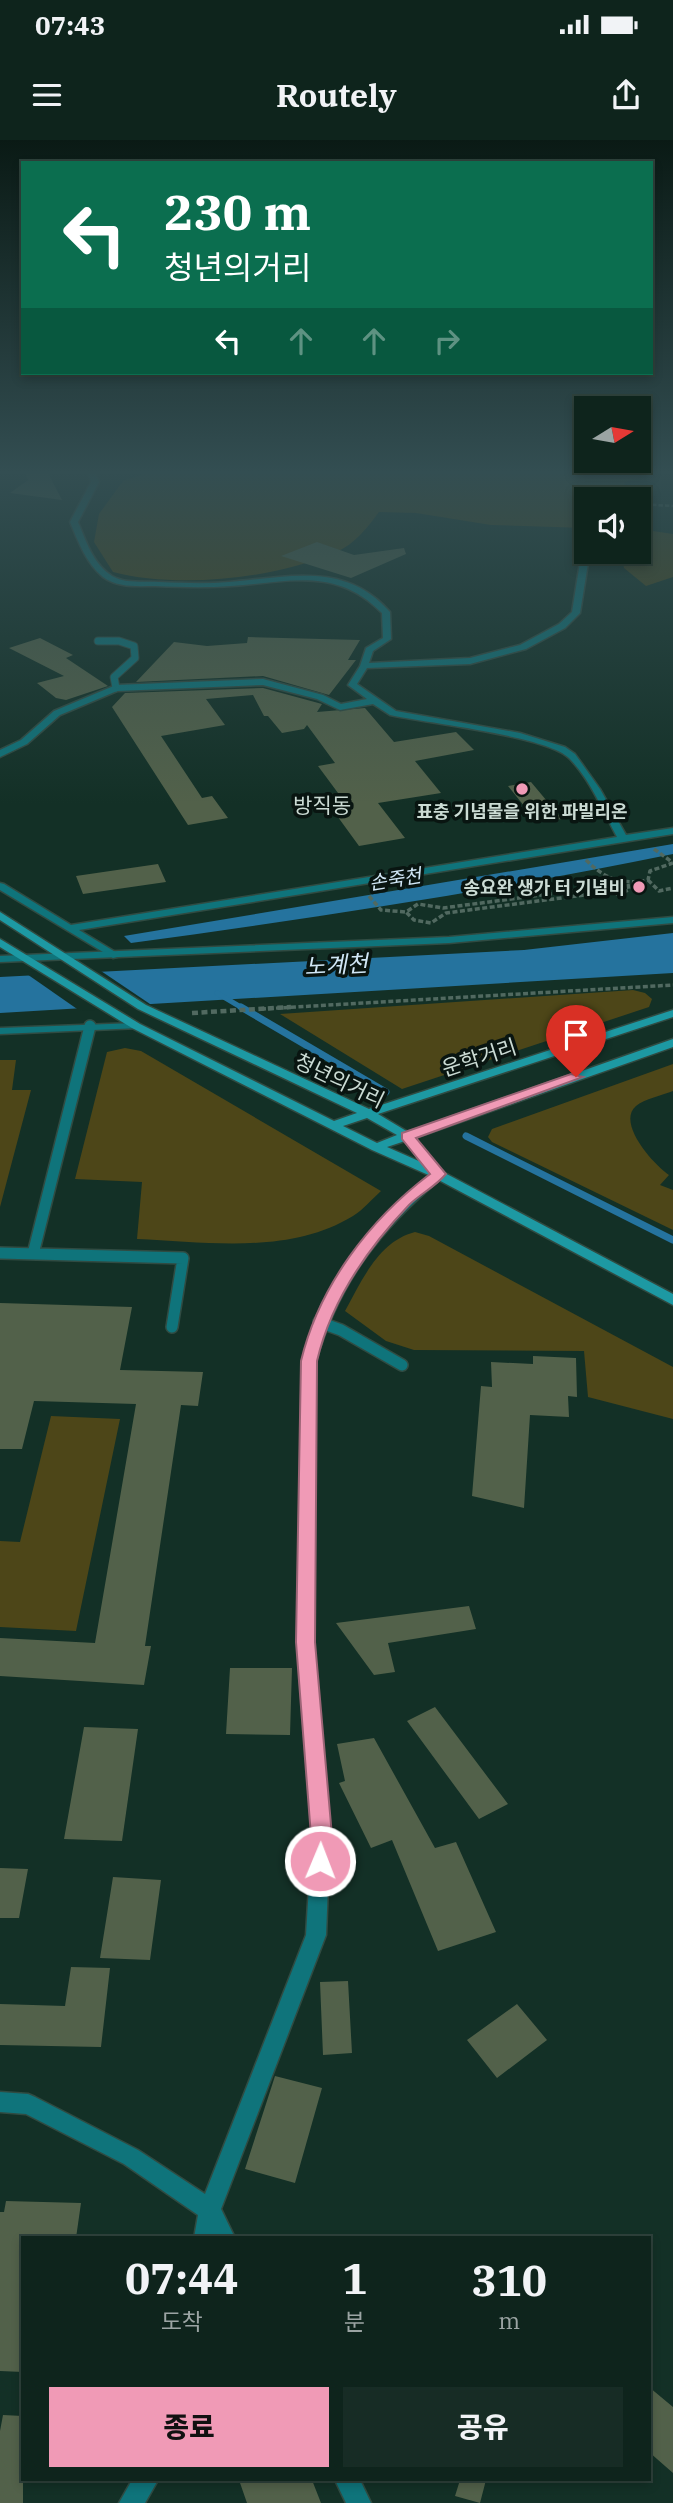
<!DOCTYPE html>
<html lang="ko">
<head>
<meta charset="utf-8">
<style>
	body { margin:0; font-family:"IBM Plex Serif","Noto Sans KR",serif; background:#172c25; color:#f1f3f6; height:100vh; display:flex; flex-direction:column; font-size:26px; white-space:nowrap }
	* { box-sizing:border-box; margin:0 }
	p { font-size:23px; color:#9ba4a3 }
	.icon { flex:none; width:38px; height:38px; fill:none; stroke:currentColor; stroke-width:2; stroke-linecap:round; stroke-linejoin:round }
	.map { position:relative; flex:1; overflow:hidden }
	.panel { position:absolute; left:21px; top:2096px; width:630px; height:245px; display:flex; flex-direction:column; background:#0e241c; border-radius:0px; box-shadow:0 4px 10px #0003,0 0 0 2px #2e413b }
	.panel>* { flex:none }
	.hud { position:absolute; left:21px; top:21px; width:632px; height:214px; border-radius:0px; box-shadow:0 4px 10px #0003,0 0 0 2px #2e413b; background:#0b6e4f; color:#fff; overflow:hidden }
	.needle { width:46px; rotate:79deg }
	.buttons { position:absolute; left:574px; top:256px; display:grid; gap:14px }
	.buttons a { display:grid; place-items:center; width:77px; height:77px; border-radius:0px; background:#0e241c; box-shadow:0 4px 10px #0003,0 0 0 2px #2e413b; font-size:35px }
	.pin { position:absolute; display:grid; place-items:center; width:60px; height:60px; color:#fff; margin:-72px -30px; border-radius:50% 50% 50% 0; rotate:-45deg; box-shadow:0 0 7px #0007 }
	.pin .icon { rotate:45deg }
	.me { position:absolute; width:77px; margin:-38px; rotate:1deg; stroke-linejoin:round; filter:drop-shadow(0 0 5px #0008) }
	.turn { display:flex; align-items:center; gap:24px; height:147px; padding:0 28px; font-size:32px }
	.turn .icon { width:91px; height:91px; stroke-width:2.5 }
	.turn b { display:block; font-size:49px; line-height:60px }
	.lanes { display:flex; align-items:center; height:66px; padding:0 28px; background:#0003; justify-content:center; gap:35px; direction:ltr }
	.lanes .off { opacity:.35 }
	.eta { display:flex; justify-content:space-evenly; align-items:center; height:119px; text-align:center }
	.eta b { font-size:42px; font-weight:800; line-height:49px }
	.action { display:flex; gap:14px; margin-top:auto; padding:14px 28px }
	.action a { flex:1; height:80px; border-radius:0px; background:#f09ab6; color:#111; font-size:28px; font-weight:800; line-height:80px; text-align:center }
	.action a+a { background:#172c25; color:#f1f3f6 }
	.status { display:flex; justify-content:space-between; align-items:center; height:49px; padding:0 35px; background:#0e241c; direction:ltr }
	.status svg { height:19px; fill:currentColor }
	header { display:flex; justify-content:space-between; align-items:center; height:91px; padding:0 28px; background:#0e241c; font-size:32px; font-weight:800 }
	.map>svg:first-child { display:block }
	.green { fill:#4d4618 }
	.water { fill:#25739e }
	.pier { fill:#133026 }
	.lines { fill:none; stroke-linecap:round; stroke-linejoin:round }
	.stream-far1 { stroke:#25739e; stroke-width:5 }
	.stream { stroke:#25739e; stroke-width:7 }
	.building { fill:#52614a }
	.service-far1-casing { stroke:#304b42; stroke-width:9 }
	.service-casing { stroke:#304b42; stroke-width:14 }
	.minor-casing { stroke:#304b42; stroke-width:3 }
	.tertiary-casing { stroke:#304b42; stroke-width:3 }
	.secondary-casing { stroke:#304b42; stroke-width:3 }
	.path-far2 { stroke:#516960; stroke-width:2.5; stroke-dasharray:4.5 2; stroke-linecap:butt }
	.path-far1 { stroke:#516960; stroke-width:3.5; stroke-dasharray:5 2.5; stroke-linecap:butt }
	.path { stroke:#516960; stroke-width:4.5; stroke-dasharray:6 3.5; stroke-linecap:butt }
	.service-far1 { stroke:#0f747b; stroke-width:7 }
	.service { stroke:#0f747b; stroke-width:11 }
	.minor { fill:#0f747b; fill-rule:evenodd }
	.tertiary { fill:#0f747b; fill-rule:evenodd }
	.secondary { fill:#1d99a3; fill-rule:evenodd }
	.route { fill:#f09ab6; stroke:#9c6476; stroke-width:2 }
	.poi-dot { fill:#f09ab6; stroke:#091511; stroke-width:2.5 }
	.labels { text-anchor:middle; dominant-baseline:central; stroke-width:7; stroke-linejoin:round; paint-order:stroke }
	.far-poi-label { font-size:18px; font-weight:bold; fill:#cbdbd4; stroke:#091511 }
	.far-water-label { font-size:19px; font-style:italic; fill:#d1e7f6; stroke:#091511 }
	.far-quarter-label { font-size:21px; fill:#cbdbd4; stroke:#091511 }
	.street-label { font-size:21px; fill:#cbdbd4; stroke:#091511 }
	.water-label { font-size:23px; font-style:italic; fill:#d1e7f6; stroke:#091511 }
</style>
</head>
<body>
<div class="status"><b>07:43</b><svg viewBox="0 0 49 12"><path d="M0 12V9h3v3zM5 12V6h3v6zM10 12V3h3v9zM15 12V0h3v12zM26 1h20v11H26zM47 4h2v5h-2z"/></svg></div>
<header><svg class="icon" aria-label="menu" viewBox="0 0 24 24"><path d="M4 6h16M4 12h16M4 18h16"/></svg>Routely<svg class="icon" aria-label="share" viewBox="0 0 24 24"><path d="M12 15V3M7 8l5-5 5 5M5 13v7h14v-7"/></svg></header>
<div class="map">
<svg width="673" height="2363" viewBox="0 0 673 2363">
	<rect width="100%" height="100%" fill="#133026"/>
	<path class="green" d="M 147,333 L 651,333 L 625,342 L 620,355 L 584,359 L 586,388 L 491,385 L 416,373 L 379,372 C 367,388 355,404 336,412 C 274,439 178,449 113,432 L 94,402 L 99,374 L 123,341 Z
		M 639,389 L 673,394 L 673,437 L 646,446 L 624,428 L 621,411 L 639,411 Z
		M 633,850 L 645,853 L 652,859 L 649,867 L 402,949 L 280,874 Z
		M 125,908 L 141,911 L 381,1051 C 372,1059 363,1070 353,1076 C 289,1115 208,1102 137,1099 L 142,1042 L 75,1039 L 107,912 Z
		M 0,920 L 16,920 L 12,950 L 31,950 L 0,1067 Z
		M 673,924 L 673,951 C 663,955 644,959 636,966 C 616,983 654,1025 669,1035 L 660,1045 L 673,1050 L 673,1090 L 492,1002 L 488,997 L 492,989 Z
		M 415,1092 L 429,1096 L 673,1227 L 673,1279 L 588,1257 L 584,1211 L 414,1210 L 386,1201 L 345,1171 C 362,1140 379,1101 415,1092 Z
		M 51,1276 L 120,1279 L 76,1491 L 0,1487 L 0,1401 L 20,1402 Z"/>
	<path class="water" d="M 673,704 L 673,714 C 494,751 313,778 131,803 L 124,796 Z
		M 673,793 L 673,833 L 0,873 L 0,837 L 524,810 Z"/>
	<path class="pier" d="M 98,829 L 153,866 L 80,871 L 24,832 Z"/>
	<g class="lines">
		<path class="stream-far1" d="M 217,853 L 244,869"/>
		<path class="stream" d="M 241,867 L 386,952
			M 466,996 L 673,1100"/>
	</g>
	<path class="building" d="M 25,333 L 48,333 L 62,360 L 10,353 L 28,340 Z
		M 317,402 L 354,415 L 404,408 L 406,414 L 351,438 L 281,416 Z
		M 248,497 L 360,500 L 348,520 L 356,520 L 329,555 L 263,536 L 136,542 L 174,502 L 207,506 L 247,503 Z
		M 40,498 L 73,515 L 66,518 L 108,546 L 66,560 L 56,558 L 37,543 L 64,536 L 9,508 Z
		M 263,548 L 322,564 L 317,572 L 365,568 L 394,602 L 456,592 L 474,610 L 415,621 L 441,653 L 378,663 L 405,698 L 359,706 L 335,673 L 325,675 L 311,657 L 338,653 L 318,626 L 335,623 L 307,585 L 304,589 L 282,593 L 268,576 L 264,576 L 253,555 L 206,559 L 225,585 L 161,596 L 202,658 L 212,656 L 228,678 L 188,685 L 112,567 L 125,553 Z
		M 531,642 L 562,679 L 537,682 L 508,646 Z
		M 158,724 L 166,742 L 83,754 L 76,736 Z
		M 0,1163 L 132,1167 L 120,1230 L 203,1232 L 198,1266 L 181,1265 L 145,1506 L 151,1506 L 144,1545 L 0,1536 L 0,1498 L 95,1503 L 136,1264 L 34,1261 L 22,1309 L 0,1309 Z
		M 533,1216 L 576,1218 L 577,1257 L 568,1256 L 569,1277 L 530,1275 L 524,1368 L 472,1356 L 481,1246 L 492,1247 L 491,1222 L 533,1224 Z
		M 469,1466 L 476,1489 L 388,1503 L 395,1532 L 374,1535 L 336,1483 Z
		M 230,1528 L 292,1528 L 290,1595 L 226,1594 Z
		M 435,1567 L 508,1664 L 479,1679 L 407,1581 Z
		M 84,1587 L 138,1589 L 122,1701 L 64,1699 Z
		M 374,1598 L 435,1708 L 456,1702 L 496,1792 L 438,1811 L 392,1700 L 371,1708 L 339,1643 L 345,1641 L 337,1604 Z
		M 0,1728 L 28,1729 L 19,1778 L 0,1778 Z
		M 113,1737 L 161,1740 L 150,1820 L 100,1818 Z
		M 71,1827 L 110,1828 L 101,1907 L 0,1905 L 0,1864 L 65,1866 Z
		M 348,1841 L 352,1913 L 323,1915 L 320,1842 Z
		M 517,1864 L 547,1900 L 497,1938 L 467,1900 Z
		M 275,1936 L 322,1948 L 295,2043 L 245,2029 Z
		M 6,2061 L 81,2063 L 76,2098 L 23,2098 L 23,2232 L 0,2231 L 0,2072 L 4,2072 Z
		M 649,2247 L 673,2267 L 673,2333 L 649,2312 Z
		M 3,2275 L 23,2276 L 23,2363 L 0,2363 L 0,2291 Z
		M 239,2340 L 312,2340 L 321,2363 L 247,2363 Z
		M 460,2340 L 486,2340 L 480,2363 L 455,2356 Z"/>
	<g class="lines">
		<defs>
			<path id="service-far1" d="M 98,501 L 119,501 L 134,506 L 135,518 L 114,537 L 116,548"/>
			<path id="service" d="M 0,1113 L 183,1118 L 172,1187
				M 33,1114 L 90,886
				M 319,1182 L 341,1190 L 402,1225"/>
			<path id="minor" d="M 88,333 L 95,333 L 99,342 L 78,382 C 86,401 93,424 112,436 C 126,444 144,441 159,442 C 183,443 206,444 229,442 C 288,437 346,421 390,472 L 391,499 L 373,511 L 369,523 L 470,518 L 520,505 L 559,484 L 572,472 L 582,410 L 586,408 L 586,411 L 590,411 L 580,473 L 565,488 L 526,509 L 470,524 L 367,528 L 357,544 L 396,571 L 520,593 L 565,607 L 575,614 L 600,649 L 626,695 L 673,688 L 673,694 L 79,790 L 117,813 L 117,817 L 113,818 L 0,750 L 0,743 L 4,744 L 71,785 L 617,697 C 603,671 590,639 569,618 C 547,596 426,583 390,575 L 373,564 L 340,570 L 317,559 L 263,545 L 117,551 L 60,575 L 27,604 L 0,617 L 0,610 L 21,600 L 54,571 L 116,545 L 263,539 L 323,555 L 341,564 L 367,559 L 348,545 L 360,526 L 366,508 L 383,498 L 382,473 C 336,426 289,442 231,446 C 205,448 180,447 155,446 C 138,446 118,448 103,437 C 86,423 78,401 70,382 L 91,342 Z
				M 136,883 L 142,886 L 140,888 L 0,894 L 0,888 Z
				M 438,1030 L 443,1031 L 444,1034 L 443,1037 C 380,1089 339,1142 316,1221 L 313,1502 L 330,1696 L 326,1795 L 221,2069 L 235,2098 L 194,2098 L 198,2075 L 124,2024 L 26,1974 L 0,1972 L 0,1952 L 28,1954 L 35,1957 L 138,2010 L 205,2054 L 306,1795 L 312,1696 L 297,1502 L 302,1221 L 321,1166 L 353,1114 L 390,1070 L 433,1031 Z
				M 132,2340 L 158,2340 L 145,2363 L 119,2363 Z
				M 335,2340 L 360,2340 L 371,2363 L 346,2363 Z"/>
			<path id="tertiary" d="M 673,777 L 673,783 L 449,803 L 0,822 L 0,816 L 449,797 Z"/>
			<path id="secondary" d="M 0,772 L 146,865 L 369,969 L 673,870 L 673,877 L 378,974 L 408,992 L 673,899 L 673,907 L 415,998 L 441,1031 L 673,1154 L 673,1165 L 433,1037 L 372,1010 L 132,888 L 0,807 L 0,799 L 140,884 L 334,981 L 357,973 L 138,869 L 0,780 ZM 367,978 L 397,995 L 377,1003 L 343,986 ZM 405,1001 L 421,1022 L 387,1007 Z"/>
		</defs>
		<use href="#service-far1" class="service-far1-casing"/>
		<use href="#service" class="service-casing"/>
		<use href="#minor" class="minor-casing"/>
		<use href="#tertiary" class="tertiary-casing"/>
		<use href="#secondary" class="secondary-casing"/>
		<path class="path-far2" d="M 639,364 L 673,366"/>
		<path class="path-far1" d="M 654,709 L 672,722
			M 586,720 C 605,739 621,745 648,740 L 650,731 L 673,723
			M 648,740 L 659,751 L 673,748
			M 609,741 L 602,747 L 443,768 L 418,764 L 406,772 L 414,780 L 431,783 L 446,773 L 607,752 L 617,754 L 629,750 L 628,744
			M 369,756 L 381,770 L 406,772
			M 261,869 L 673,845"/>
		<path class="path" d="M 192,873 L 291,867"/>
		<use href="#service-far1" class="service-far1"/>
		<use href="#service" class="service"/>
		<use href="#minor" class="minor"/>
		<use href="#tertiary" class="tertiary"/>
		<use href="#secondary" class="secondary"/>
	</g>
	<linearGradient id="sky" x2="0" y2="1"><stop stop-color="#0a1a15"/><stop offset="0.5" stop-color="#334e52"/><stop offset="1" stop-color="#334e52" stop-opacity="0"/></linearGradient>
	<rect width="673" height="664" fill="url(#sky)"/>
	<path class="route" d="M 571,934 L 583,937 L 416,998 L 446,1034 C 435,1047 420,1054 409,1065 C 366,1110 331,1161 317,1221 L 315,1502 L 332,1696 L 327,1728 L 320,1730 L 313,1728 L 310,1721 L 311,1696 L 296,1502 L 301,1221 C 319,1146 369,1080 430,1034 L 402,999 L 402,993 Z"/>
	<g class="poi-dot">
		<circle cx="522" cy="649" r="7"/>
		<circle cx="639" cy="747" r="7"/>
	</g>
	<g class="labels">
		<g class="far-poi-label">
			<text x="522" y="671">표충 기념물을 위한 파빌리온</text>
			<text x="625" y="747" text-anchor="end">송요완 생가 터 기념비</text>
		</g>
		<g class="far-water-label">
			<text transform="translate(395 739) rotate(-9)">손죽천</text>
		</g>
		<g class="far-quarter-label">
			<text x="322" y="665">방직동</text>
		</g>
		<g class="street-label">
			<text transform="translate(479 917) rotate(-18)">운학거리</text>
			<text transform="translate(340 940) rotate(26)">청년의거리</text>
		</g>
		<g class="water-label">
			<text transform="translate(336 824) rotate(-3)">노계천</text>
		</g>
	</g>
</svg>
<div class="buttons">
<a><svg class="needle" viewBox="-14 -14 28 28"><path d="M0-13l5 13h-10z" fill="#e53935"/><path d="M0 13l5-13h-10z" fill="#9ba4a3"/></svg></a>
<a><svg class="icon" aria-label="sound" viewBox="0 0 24 24"><path d="M4 9h4l5-4v14l-5-4H4zM17 9q2 3 0 6"/></svg></a>
</div>
<div class="pin" style="left:576px;top:937px;background:#d93025"><svg class="icon" aria-label="arrive" viewBox="0 0 24 24"><path d="M6 21V4h12l-3 4 3 4H6"/></svg></div>
<svg class="me" style="left:320px;top:1721px" viewBox="-20 -20 40 40"><circle r="17" fill="#f09ab6" stroke="#fff" stroke-width="3"/><path d="M0-11L8 9 0 5-8 9z" fill="#fff"/></svg>
<div class="hud">
<div class="turn"><svg class="icon" aria-label="left" viewBox="0 0 24 24"><path d="M17 20v-9H6M10 6l-5 5 5 5"/></svg><div><b>230 m</b>청년의거리</div></div>
<div class="lanes"><svg class="icon" aria-label="left" viewBox="0 0 24 24"><path d="M17 20v-9H6M10 6l-5 5 5 5"/></svg><svg class="icon off" aria-label="ahead" viewBox="0 0 24 24"><path d="M12 20V5M6 11l6-6 6 6"/></svg><svg class="icon off" aria-label="ahead" viewBox="0 0 24 24"><path d="M12 20V5M6 11l6-6 6 6"/></svg><svg class="icon off" aria-label="right" viewBox="0 0 24 24"><path d="M7 20v-9h11M14 6l5 5-5 5"/></svg></div>
</div>
<section class="panel">
<div class="eta">
<div><b>07:44</b><p>도착</p></div>
<div><b>1</b><p>분</p></div>
<div><b>310</b><p>m</p></div>
</div>
<div class="action"><a>종료</a><a>공유</a></div>
</section>
</div>
</body>
</html>
